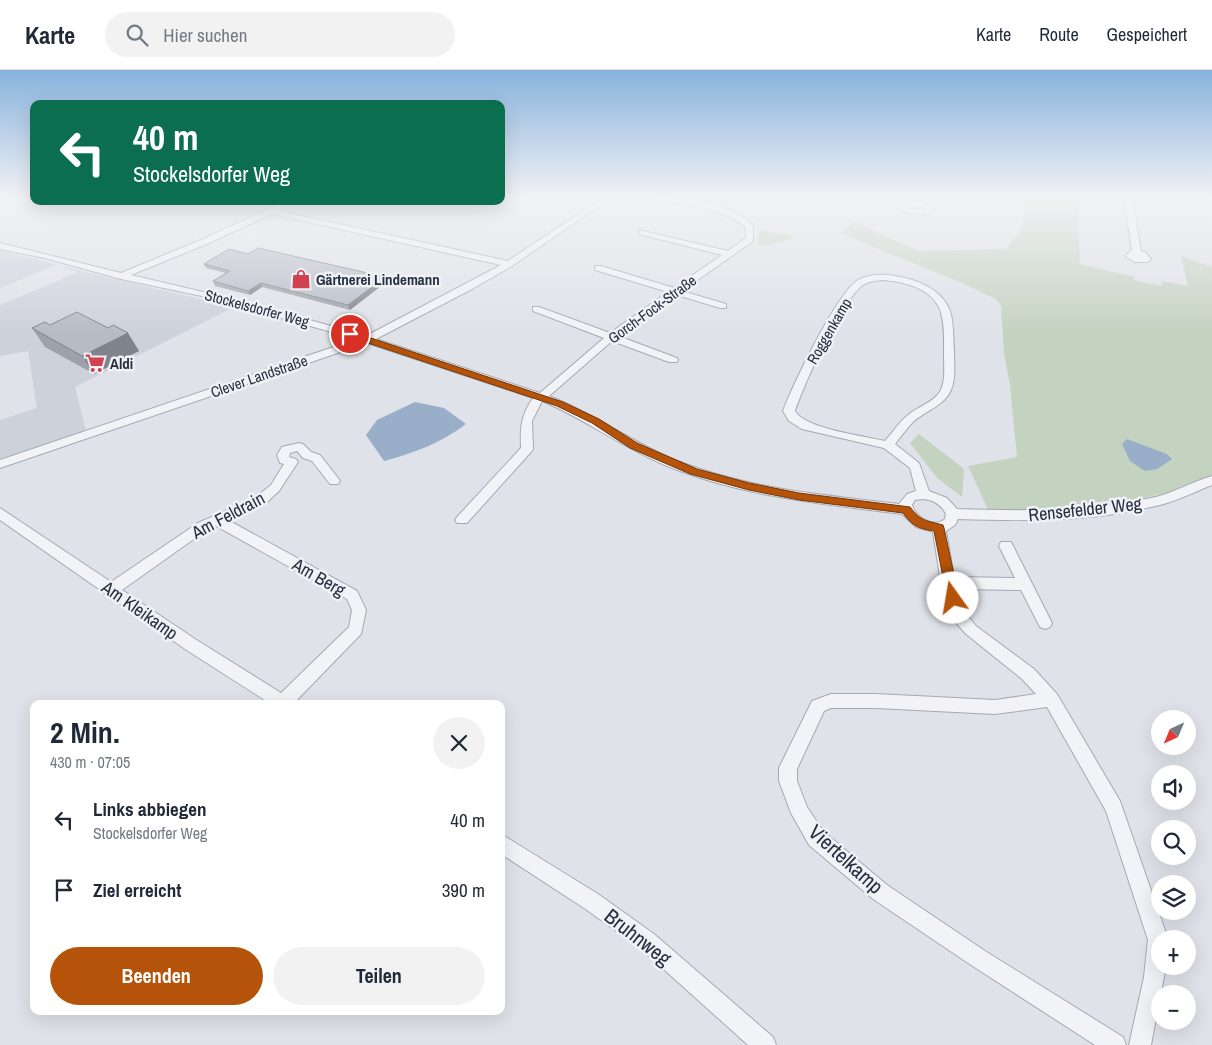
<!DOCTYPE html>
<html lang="de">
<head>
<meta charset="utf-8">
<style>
	body { margin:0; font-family:"Archivo Narrow",sans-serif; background:#f2f2f3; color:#1f2937; height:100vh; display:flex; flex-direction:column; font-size:19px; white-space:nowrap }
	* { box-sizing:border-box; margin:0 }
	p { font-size:16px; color:#747a83 }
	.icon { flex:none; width:28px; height:28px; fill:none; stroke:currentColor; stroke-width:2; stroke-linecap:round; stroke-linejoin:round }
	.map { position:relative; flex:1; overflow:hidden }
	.panel { position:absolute; left:30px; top:630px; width:475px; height:315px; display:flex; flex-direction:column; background:#fff; border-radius:10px; box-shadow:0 5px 20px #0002 }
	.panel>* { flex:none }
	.hud { position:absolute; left:30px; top:30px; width:475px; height:105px; border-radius:10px; box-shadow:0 5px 20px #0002; background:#0b6e4f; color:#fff; overflow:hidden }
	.needle { width:32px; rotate:224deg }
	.buttons { position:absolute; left:1151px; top:640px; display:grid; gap:10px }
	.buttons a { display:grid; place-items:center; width:45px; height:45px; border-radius:50%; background:#fff; box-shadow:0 5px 20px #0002; font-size:25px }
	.pin { position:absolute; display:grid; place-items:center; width:42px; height:42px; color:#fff; margin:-21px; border:2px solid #fff; border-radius:50%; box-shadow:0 1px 5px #0007 }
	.me { position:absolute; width:55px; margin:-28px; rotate:347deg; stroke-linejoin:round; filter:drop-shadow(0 0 4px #0008) }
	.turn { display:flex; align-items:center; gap:18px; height:105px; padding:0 20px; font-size:22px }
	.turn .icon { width:65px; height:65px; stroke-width:2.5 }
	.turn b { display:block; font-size:35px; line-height:42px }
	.round { display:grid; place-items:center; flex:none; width:52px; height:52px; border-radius:26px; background:#f2f2f3 }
	.head { display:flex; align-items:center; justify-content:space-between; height:85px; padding:0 20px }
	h1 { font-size:30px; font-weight:800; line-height:38px }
	.primary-button { display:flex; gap:10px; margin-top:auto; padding:10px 20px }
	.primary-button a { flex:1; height:58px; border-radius:30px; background:#b45309; color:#fff; font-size:20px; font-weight:800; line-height:58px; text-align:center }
	.primary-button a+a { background:#f2f2f3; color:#1f2937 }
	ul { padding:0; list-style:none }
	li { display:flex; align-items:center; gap:15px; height:70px; padding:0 20px }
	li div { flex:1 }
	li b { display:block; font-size:19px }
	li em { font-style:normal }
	header { display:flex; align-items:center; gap:30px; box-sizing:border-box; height:70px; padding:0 25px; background:#fff; border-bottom:1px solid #e0e1e3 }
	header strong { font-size:24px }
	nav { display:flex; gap:28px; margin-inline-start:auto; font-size:18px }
	.search { width:350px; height:45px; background:#f2f2f3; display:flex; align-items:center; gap:12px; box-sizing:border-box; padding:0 18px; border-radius:28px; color:#747a83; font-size:19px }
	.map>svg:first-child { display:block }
	.built { fill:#cdd1da }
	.green { fill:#c4d2c0 }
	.water { fill:#99aec9 }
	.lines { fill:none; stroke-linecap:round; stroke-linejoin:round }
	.minor-casing { stroke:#a4a9b2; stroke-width:2 }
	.minor { fill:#f1f3f7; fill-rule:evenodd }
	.wall { fill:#9da1a9 }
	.shaded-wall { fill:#7f838a }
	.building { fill:#b6bbc5; stroke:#7f838a }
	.route { fill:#b45309; stroke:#753606 }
	.labels { text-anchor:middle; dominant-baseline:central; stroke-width:5; stroke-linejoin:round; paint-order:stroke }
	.far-poi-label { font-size:15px; font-weight:bold; fill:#272f3f; stroke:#eef1f6; text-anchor:start }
	.far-street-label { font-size:15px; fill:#272f3f; stroke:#eef1f6 }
	.street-label { font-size:18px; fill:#272f3f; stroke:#eef1f6 }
	.near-street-label { font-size:21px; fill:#272f3f; stroke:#eef1f6 }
</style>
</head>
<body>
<header>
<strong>Karte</strong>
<div class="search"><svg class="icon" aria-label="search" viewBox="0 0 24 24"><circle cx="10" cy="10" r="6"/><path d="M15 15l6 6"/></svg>Hier suchen</div>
<nav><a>Karte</a><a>Route</a><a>Gespeichert</a></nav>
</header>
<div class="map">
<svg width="1212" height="975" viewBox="0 0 1212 975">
	<rect width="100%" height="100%" fill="#dfe2e8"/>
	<path class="built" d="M 0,180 L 85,202 L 234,237 L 75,317 L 86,361 L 0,390 L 0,350 L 37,338 L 28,281 L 0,286 L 0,235 L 78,202 L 56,195 L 0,218 Z"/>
	<path class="green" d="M 1028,128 L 1078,128 L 1080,194 L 1135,207 L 1133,210 L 1161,216 L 1162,211 L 1188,216 L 1181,186 L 1212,197 L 1212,411 L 1092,441 L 990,444 L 968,396 L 1017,387 L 1010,315 L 1004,283 L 1001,236 L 996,229 L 962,213 L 840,163 L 854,152 L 919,181 L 1006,179 L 1021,160 Z
		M 760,160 L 792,165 L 793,168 L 768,176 L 757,174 Z
		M 919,364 L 964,399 L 962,427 L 937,408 L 910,373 Z"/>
	<path class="water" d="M 415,332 L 444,338 L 466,354 C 441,373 414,383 384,391 L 366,365 L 377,350 Z
		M 1127,369 L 1167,384 L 1172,389 L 1157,399 L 1145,401 L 1130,391 L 1122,374 Z"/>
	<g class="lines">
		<defs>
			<path id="minor" d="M 602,128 L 611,128 L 512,196 L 472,219 L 376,269 L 540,323 L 604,268 L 533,241 L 533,237 L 539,237 L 610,263 L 668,222 L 595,200 L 595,196 L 601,196 L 674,218 L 722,185 L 639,164 L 639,160 L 728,181 L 746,168 L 745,156 C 718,137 688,134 657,130 L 653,128 C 684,126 730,132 753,155 L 753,171 L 682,221 L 726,234 L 726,238 L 720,238 L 677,225 L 618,266 L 677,288 L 678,290 L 677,292 L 669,292 L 612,271 L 549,326 C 591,342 627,369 668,387 C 741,418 821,425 899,434 L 907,424 L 916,421 L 910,398 L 884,378 L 802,359 L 789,351 L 783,341 C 793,315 836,224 858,210 C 868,204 884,204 895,206 C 916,209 942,219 950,241 C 954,253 953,269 954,282 C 954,295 956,308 951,320 C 944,336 927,340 914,351 C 907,358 901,366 895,374 L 919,393 L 929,421 L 947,428 L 957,439 C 1021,441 1088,442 1151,428 C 1172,424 1191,412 1212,406 L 1212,415 C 1192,423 1173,433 1151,437 C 1089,452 1022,451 958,449 L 955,455 L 946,461 L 954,507 L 1015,508 L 999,476 L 1001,472 L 1011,472 L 1052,553 L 1050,557 L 1045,559 L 1040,557 L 1021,520 L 957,519 L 964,541 L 976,556 L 1034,599 L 1057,624 L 1120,731 L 1168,869 L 1160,869 L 1160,896 L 1166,896 L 1151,975 L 1129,975 L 1144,907 L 1148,870 L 1106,741 L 1047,637 L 995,644 L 876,638 L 831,638 L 824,641 L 797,699 L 797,711 L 807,737 L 823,761 L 887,815 L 985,881 L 1123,967 L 1126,975 L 1095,975 L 971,895 L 873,829 L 809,775 L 791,743 L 779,711 L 779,698 L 812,631 L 831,624 L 876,624 L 995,630 L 1036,624 L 1022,609 L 966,564 L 952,548 L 941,513 L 933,462 L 916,457 L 902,444 C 820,434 737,426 660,393 C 619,375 583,348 542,331 L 532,351 L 533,379 L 531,382 L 467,453 L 457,453 L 455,450 L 457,447 L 521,378 C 520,358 521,345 533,328 L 367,273 L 0,398 L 0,390 L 357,269 L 202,226 L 121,209 L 45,188 L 0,179 L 0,173 L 121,203 L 203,169 L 286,131 L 297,131 L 279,141 L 508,191 ZM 272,144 L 501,195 L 366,266 L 250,233 L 131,205 L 209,173 ZM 882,210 C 902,211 932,218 940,240 C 945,253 944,271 944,285 C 944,298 946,312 939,323 C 932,333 917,337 908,345 C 899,352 893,362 885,371 C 865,366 805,359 795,341 C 804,314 842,230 863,215 C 869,211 876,211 882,210 ZM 923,429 C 933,430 941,434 946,444 L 945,449 C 933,459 916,447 912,435 L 915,430 Z
				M 928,128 L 936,128 L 930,144 L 907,143 L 899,138 L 902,132 L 910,131 L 926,133 ZM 910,135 L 925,138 L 924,140 L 909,139 L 907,137 Z
				M 1124,128 L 1132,128 L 1141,181 L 1145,182 L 1151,189 L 1148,192 L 1135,192 L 1125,186 L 1132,180 Z
				M 299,373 L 303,374 L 311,382 L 320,385 L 338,408 L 340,411 L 338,414 L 330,414 L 312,391 L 303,388 L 297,381 L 290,383 L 289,387 L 296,389 L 298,392 L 279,421 L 266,433 L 228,450 L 357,521 L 366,540 L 361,564 L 293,634 L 271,634 L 185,579 L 0,450 L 0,438 L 111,512 L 198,453 L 256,427 L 271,415 L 284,394 L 280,393 L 277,385 L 282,377 ZM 216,456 L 347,529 L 352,540 L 349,557 L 281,623 L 195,569 L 122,520 L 208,459 Z
				M 501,764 L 598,824 L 654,864 L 773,967 L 776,975 L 748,975 L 640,878 L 584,838 L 501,784 Z"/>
		</defs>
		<use href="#minor" class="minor-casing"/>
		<use href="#minor" class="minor"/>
	</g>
	<path class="wall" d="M 248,184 L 386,212 L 350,240 L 262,217 L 250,225 L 215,216 L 213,211 L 226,203 L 206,198 L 204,194 Z
		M 50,255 L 139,281 L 94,304 L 45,277 L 32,258 Z"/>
	<path class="shaded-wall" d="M 385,207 L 386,212 L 350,240 L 348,235 Z
		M 261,213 L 262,217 L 250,225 L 248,221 Z
		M 128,263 L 139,281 L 94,304 L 82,286 Z"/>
	<path class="building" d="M 258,178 L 385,207 L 348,235 L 261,213 L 248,221 L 213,211 L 230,201 L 204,194 L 229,179 L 248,184 Z
		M 77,242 L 108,258 L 113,255 L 128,263 L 82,286 L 32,258 L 45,252 L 50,255 Z"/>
	<linearGradient id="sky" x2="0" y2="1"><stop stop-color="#88b2dc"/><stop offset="0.48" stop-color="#f1f2f5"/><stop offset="1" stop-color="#f1f2f5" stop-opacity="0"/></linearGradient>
	<rect width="1212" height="264" fill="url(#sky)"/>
	<path class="route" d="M 347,262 L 353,262 L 563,332 L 599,349 L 637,373 L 697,399 L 749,413 L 799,423 L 910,437 C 922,452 925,450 943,455 L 944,458 L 959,528 L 957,532 L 949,532 L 947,528 L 934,461 C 919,459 912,456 903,443 L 799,430 L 749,420 L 690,404 L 630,378 L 592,353 L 557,336 L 347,266 Z"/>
	<defs>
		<symbol id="shop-bare" viewBox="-9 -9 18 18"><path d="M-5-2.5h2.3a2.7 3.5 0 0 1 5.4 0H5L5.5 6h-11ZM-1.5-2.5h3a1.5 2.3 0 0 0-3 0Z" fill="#d04151" stroke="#eef1f6" stroke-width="2.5" paint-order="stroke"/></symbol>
		<symbol id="supermarket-bare" viewBox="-9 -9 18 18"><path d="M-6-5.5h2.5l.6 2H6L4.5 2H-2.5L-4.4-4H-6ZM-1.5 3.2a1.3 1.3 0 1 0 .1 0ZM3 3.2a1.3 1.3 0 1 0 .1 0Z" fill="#d04151" stroke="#eef1f6" stroke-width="2.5" paint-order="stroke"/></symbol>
	</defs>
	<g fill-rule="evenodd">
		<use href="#shop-bare" x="287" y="195" width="28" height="28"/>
		<use href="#supermarket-bare" x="81" y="279" width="28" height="28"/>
	</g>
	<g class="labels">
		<g class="far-poi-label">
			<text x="316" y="209">Gärtnerei Lindemann</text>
			<text x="110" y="293">Aldi</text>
		</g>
		<g class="far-street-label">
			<text transform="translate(257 238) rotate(15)">Stockelsdorfer Weg</text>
			<text transform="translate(652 239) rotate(-36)">Gorch-Fock-Straße</text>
			<text transform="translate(829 261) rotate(-60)">Roggenkamp</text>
			<text transform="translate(259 306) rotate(-19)">Clever Landstraße</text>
		</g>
		<g class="street-label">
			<text transform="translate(1085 439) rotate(-6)">Rensefelder Weg</text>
			<text transform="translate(228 445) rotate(-28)">Am Feldrain</text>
			<text transform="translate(319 507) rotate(30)">Am Berg</text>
			<text transform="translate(140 540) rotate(35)">Am Kleikamp</text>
		</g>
		<g class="near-street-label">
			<text transform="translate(846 789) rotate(42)">Viertelkamp</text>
			<text transform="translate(638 867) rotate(38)">Bruhnweg</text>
		</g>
	</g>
</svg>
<div class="buttons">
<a><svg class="needle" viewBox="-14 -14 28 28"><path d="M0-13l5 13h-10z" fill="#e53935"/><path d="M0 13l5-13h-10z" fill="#747a83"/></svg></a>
<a><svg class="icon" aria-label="sound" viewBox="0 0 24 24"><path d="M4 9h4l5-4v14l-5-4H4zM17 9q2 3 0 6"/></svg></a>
<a><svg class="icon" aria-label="search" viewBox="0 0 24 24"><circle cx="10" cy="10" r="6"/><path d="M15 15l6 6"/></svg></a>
<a><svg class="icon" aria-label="layers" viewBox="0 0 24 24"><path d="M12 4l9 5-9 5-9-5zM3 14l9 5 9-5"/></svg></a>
<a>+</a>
<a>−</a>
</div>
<div class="pin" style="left:350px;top:264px;background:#d93025"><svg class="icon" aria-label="arrive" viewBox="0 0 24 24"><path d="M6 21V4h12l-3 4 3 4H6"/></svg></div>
<svg class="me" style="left:953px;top:528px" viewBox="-20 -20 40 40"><circle r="19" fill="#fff"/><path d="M0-13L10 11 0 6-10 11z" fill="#b45309"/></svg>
<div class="hud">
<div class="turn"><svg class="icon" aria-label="left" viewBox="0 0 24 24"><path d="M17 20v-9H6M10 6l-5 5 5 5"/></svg><div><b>40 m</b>Stockelsdorfer Weg</div></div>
</div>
<section class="panel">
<div class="head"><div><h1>2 Min.</h1><p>430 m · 07:05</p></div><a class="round"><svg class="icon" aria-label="close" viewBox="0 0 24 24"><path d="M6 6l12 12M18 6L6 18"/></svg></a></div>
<ul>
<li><svg class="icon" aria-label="left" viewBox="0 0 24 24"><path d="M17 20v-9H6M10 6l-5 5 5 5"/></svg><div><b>Links abbiegen</b><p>Stockelsdorfer Weg</p></div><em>40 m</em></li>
<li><svg class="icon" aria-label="arrive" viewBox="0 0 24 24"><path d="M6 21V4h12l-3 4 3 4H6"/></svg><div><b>Ziel erreicht</b></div><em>390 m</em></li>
</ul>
<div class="primary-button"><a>Beenden</a><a>Teilen</a></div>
</section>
</div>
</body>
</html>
